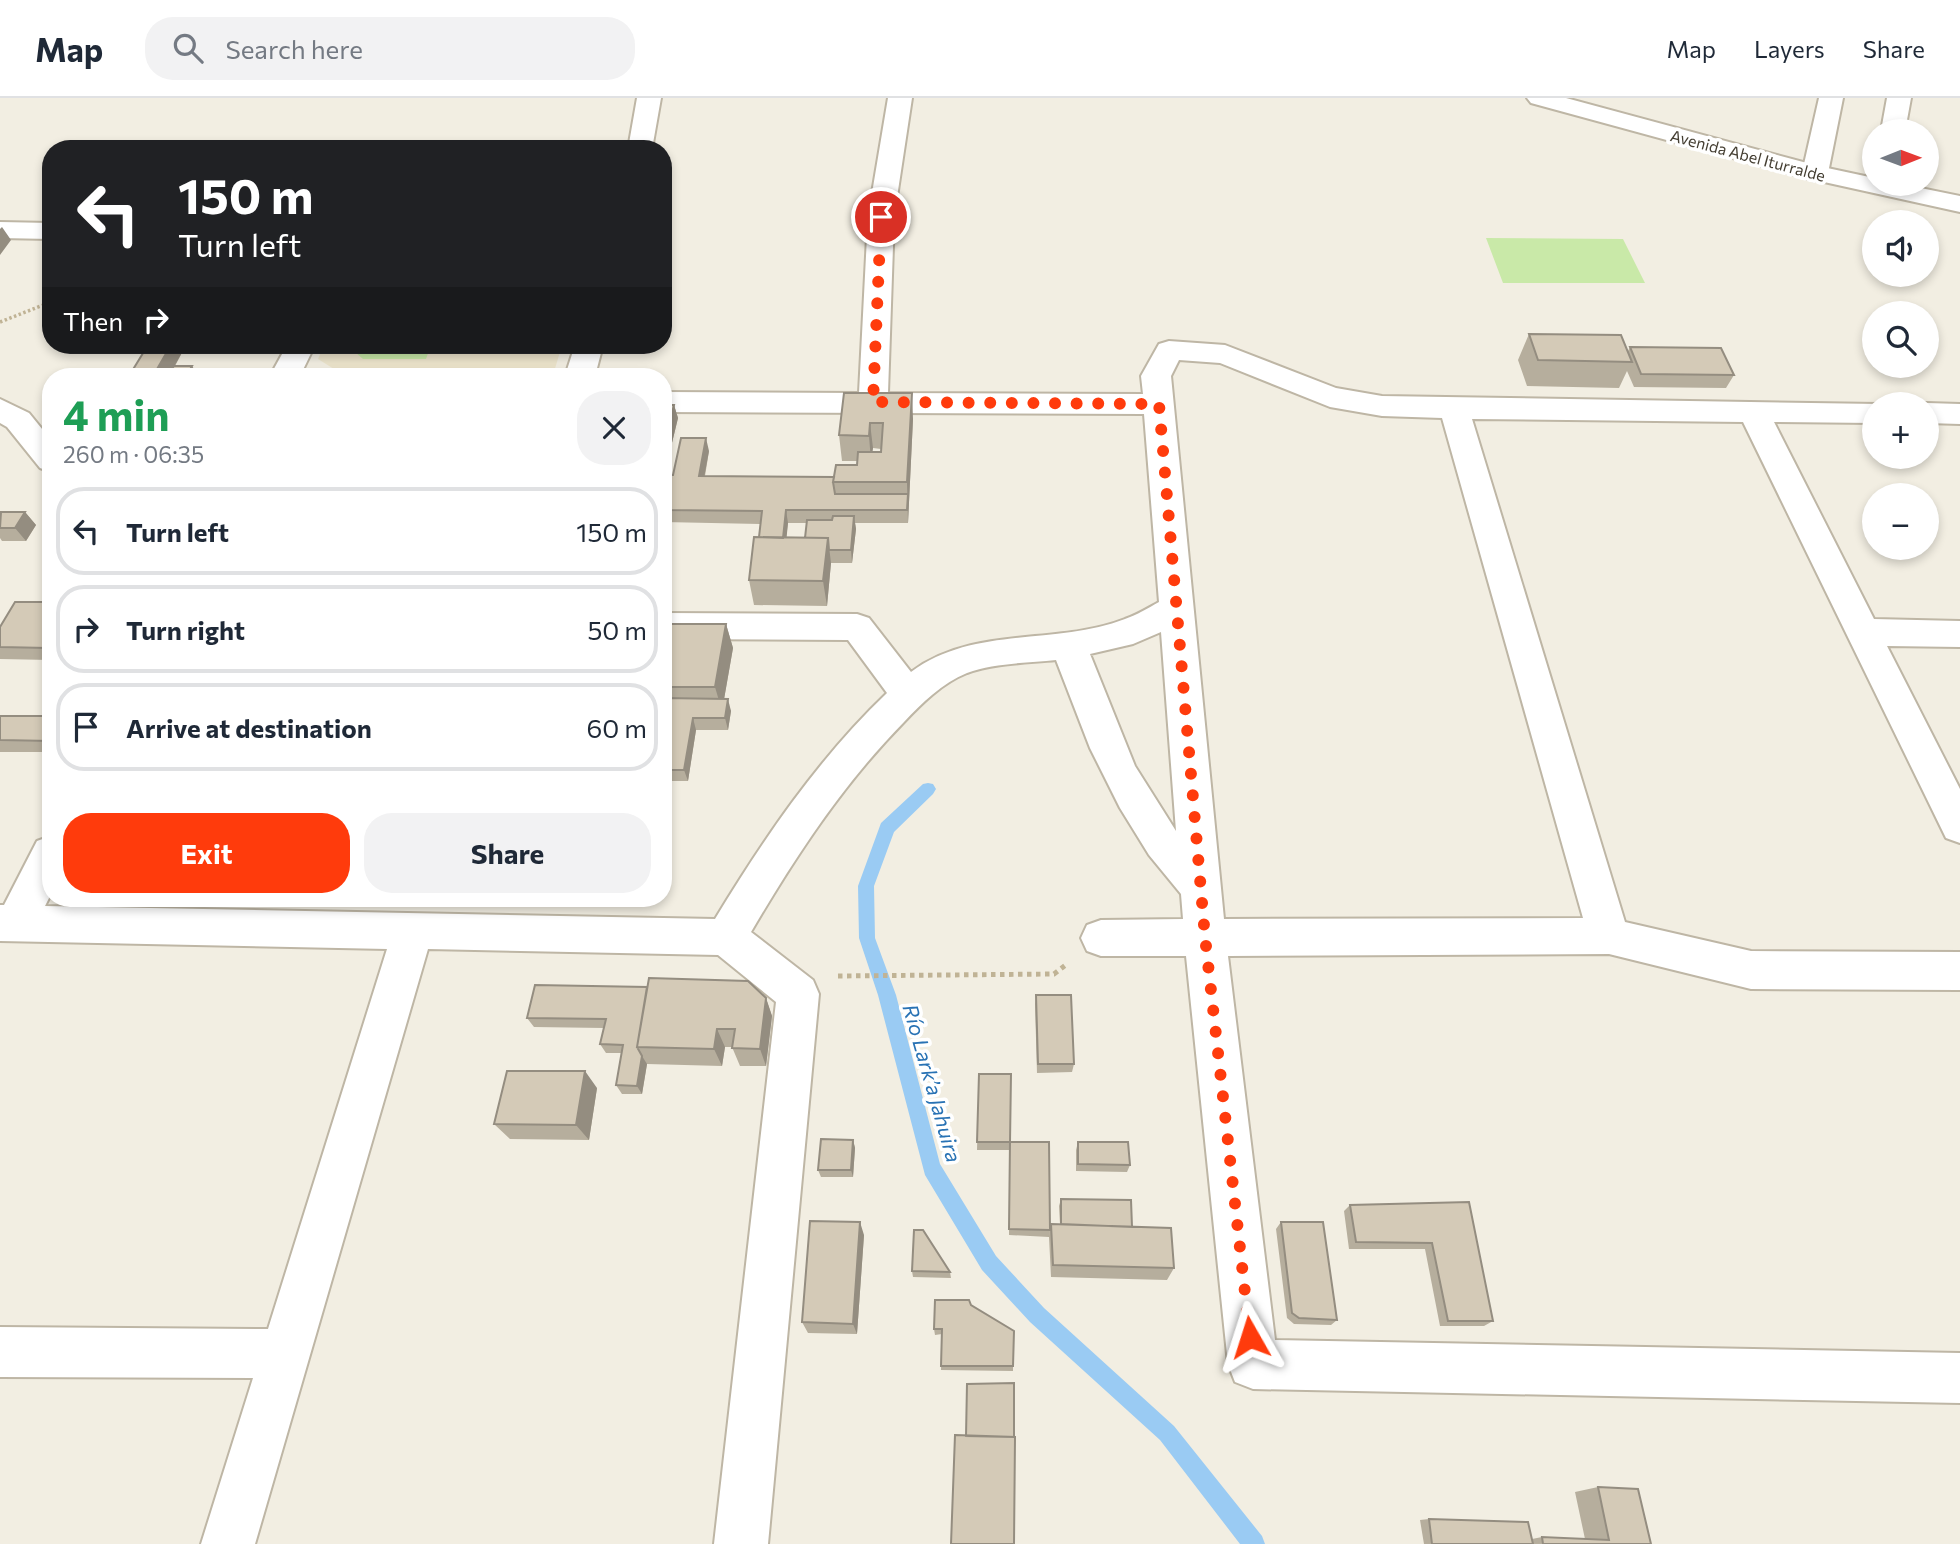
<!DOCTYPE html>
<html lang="en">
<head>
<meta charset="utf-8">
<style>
	body { margin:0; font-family:Commissioner,sans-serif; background:#f2f2f3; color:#1f2937; height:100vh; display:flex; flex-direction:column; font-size:26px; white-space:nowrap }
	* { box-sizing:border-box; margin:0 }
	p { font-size:23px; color:#747a83 }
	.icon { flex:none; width:38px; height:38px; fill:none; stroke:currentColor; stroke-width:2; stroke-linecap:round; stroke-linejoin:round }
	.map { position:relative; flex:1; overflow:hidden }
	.details { position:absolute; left:42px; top:270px; width:630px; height:539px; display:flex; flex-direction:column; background:#fff; border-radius:28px; box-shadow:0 4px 10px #0003 }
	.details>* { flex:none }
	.hud { position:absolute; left:42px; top:42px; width:630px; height:214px; border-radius:28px; box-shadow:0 4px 10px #0003; background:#202124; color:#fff; overflow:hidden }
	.needle { width:46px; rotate:89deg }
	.tools { position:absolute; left:1862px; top:21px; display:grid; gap:14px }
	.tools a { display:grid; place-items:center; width:77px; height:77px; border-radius:50%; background:#fff; box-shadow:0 4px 10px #0003; font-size:35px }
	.pin { position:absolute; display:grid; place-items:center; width:60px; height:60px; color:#fff; margin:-30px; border:4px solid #fff; border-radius:50%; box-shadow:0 2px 7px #0007 }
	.me { position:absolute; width:77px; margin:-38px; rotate:354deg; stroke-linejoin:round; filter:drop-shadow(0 0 5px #0008) }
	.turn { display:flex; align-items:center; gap:24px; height:147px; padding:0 21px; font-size:32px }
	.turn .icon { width:91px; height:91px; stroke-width:2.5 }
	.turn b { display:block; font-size:49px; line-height:60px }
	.then { display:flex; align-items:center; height:66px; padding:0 21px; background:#0003; gap:14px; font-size:26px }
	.round { display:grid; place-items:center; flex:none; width:74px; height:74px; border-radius:28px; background:#f2f2f3 }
	.head { display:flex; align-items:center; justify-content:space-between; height:119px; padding:0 21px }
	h1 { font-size:42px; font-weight:700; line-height:52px; color:#1e9e55 }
	.primary-button { display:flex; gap:14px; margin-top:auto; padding:14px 21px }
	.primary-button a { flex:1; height:80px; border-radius:28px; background:#ff3b0c; color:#fff; font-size:28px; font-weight:700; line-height:80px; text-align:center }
	.primary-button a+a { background:#f2f2f3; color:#1f2937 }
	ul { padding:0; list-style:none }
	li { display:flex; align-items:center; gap:21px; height:88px; margin:0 14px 10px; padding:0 7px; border:4px solid #e0e1e3; border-radius:28px }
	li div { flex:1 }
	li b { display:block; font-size:26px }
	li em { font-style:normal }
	header { display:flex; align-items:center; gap:42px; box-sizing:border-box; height:98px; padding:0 35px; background:#fff; border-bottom:2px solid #e0e1e3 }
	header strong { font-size:33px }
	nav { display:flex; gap:38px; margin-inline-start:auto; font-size:24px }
	.search { width:490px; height:63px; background:#f2f2f3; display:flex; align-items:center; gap:18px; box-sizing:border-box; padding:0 24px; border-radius:28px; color:#747a83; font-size:26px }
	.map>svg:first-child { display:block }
	.education { fill:#ece4cb }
	.green { fill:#c9e9a8 }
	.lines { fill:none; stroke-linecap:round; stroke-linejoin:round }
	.stream { fill:#9acbf3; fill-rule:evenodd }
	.minor-casing { stroke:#beb6a5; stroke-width:4 }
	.tertiary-casing { stroke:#beb6a5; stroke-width:4 }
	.path-far1 { stroke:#c0b395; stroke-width:3.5; stroke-dasharray:2.5 2.5; stroke-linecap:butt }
	.path { stroke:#c0b395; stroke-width:5; stroke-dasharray:4.5 4.5; stroke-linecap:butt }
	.minor { fill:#fff; fill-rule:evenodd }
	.tertiary { fill:#fff; fill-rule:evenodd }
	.wall { fill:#b6ae9d; fill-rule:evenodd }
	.shaded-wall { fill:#948d80 }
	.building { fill:#d4cab7; stroke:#948d80; stroke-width:2 }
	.route { stroke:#ff3b0c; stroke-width:12; stroke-dasharray:0 21.6 }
	.labels { text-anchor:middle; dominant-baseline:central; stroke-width:7; stroke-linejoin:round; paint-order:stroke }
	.far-street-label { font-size:16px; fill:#443e32; stroke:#fff }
	.water-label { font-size:21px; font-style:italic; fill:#2872b4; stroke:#fff }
</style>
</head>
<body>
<header>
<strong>Map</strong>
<div class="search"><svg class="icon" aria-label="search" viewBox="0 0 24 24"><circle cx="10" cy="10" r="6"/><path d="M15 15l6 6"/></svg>Search here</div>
<nav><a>Map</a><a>Layers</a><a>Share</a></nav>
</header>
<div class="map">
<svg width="1960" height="1446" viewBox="0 0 1960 1446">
	<rect width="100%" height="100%" fill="#f2eee2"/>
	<path class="education" d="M 324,247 L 562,247 L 554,274 L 334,271 L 318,261 Z"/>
	<path class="green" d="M 1486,140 L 1623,141 L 1645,185 L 1503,185 Z
		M 358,247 L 431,247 L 426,261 L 363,261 L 355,254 Z"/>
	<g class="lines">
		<path class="stream" d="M 928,685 L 933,686 L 936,691 L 933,696 L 894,734 L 874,788 L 875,840 L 896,897 L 940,1066 L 996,1158 L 1044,1210 L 1174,1328 L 1262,1438 L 1265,1446 L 1240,1446 L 1160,1342 L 1030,1224 L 982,1172 L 925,1077 L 878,897 L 859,840 L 858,788 L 881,725 L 923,686 Z"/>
		<defs>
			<path id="minor" d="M 637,0 L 661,0 L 652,51 L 628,51 Z
				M 888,0 L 912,0 L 894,119 L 888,295 L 1143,296 L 1141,278 L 1159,246 L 1169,243 L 1225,247 L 1336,290 L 1382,298 L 1878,306 L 1874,306 L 1874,325 L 1774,324 L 1874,521 L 1960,523 L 1960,549 L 1887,548 L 1960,691 L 1960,745 L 1946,740 L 1743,324 L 1472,321 L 1625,824 L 1751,853 L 1960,854 L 1960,892 L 1751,891 L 1609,856 L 1228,858 L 1275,1242 L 1960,1255 L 1960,1305 L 1253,1291 L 1235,1284 L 1228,1266 L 1186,858 L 1101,858 L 1087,853 L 1081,840 L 1087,827 L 1101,822 L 1183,821 L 1181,796 L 1149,757 L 1120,710 L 1090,650 L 1056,562 C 1027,565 994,565 967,575 C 942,585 922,605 904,624 C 843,686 795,759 751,834 L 813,882 L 819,896 L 768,1446 L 714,1446 L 776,904 L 718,857 L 428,851 L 255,1446 L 201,1446 L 253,1280 L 0,1279 L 0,1229 L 268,1231 L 387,851 L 0,843 L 0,807 L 4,807 L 37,743 L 51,738 L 51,796 L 45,808 L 715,821 C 765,739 818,661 887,595 L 848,542 L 663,541 L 663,515 L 857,516 L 869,520 L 911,574 C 974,527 1056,548 1125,521 C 1137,517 1148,510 1159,504 L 1144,316 L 663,314 L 663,294 L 859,295 L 868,119 ZM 1179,262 L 1220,265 L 1330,309 L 1382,318 L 1442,320 L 1583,820 L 1224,821 L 1171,278 ZM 1161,534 L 1176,733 L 1135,668 L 1090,556 L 1133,546 Z
				M 1819,0 L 1843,0 L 1828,75 L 1824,80 L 1815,83 L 1806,80 L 1802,75 Z
				M 1887,0 L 1911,0 L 1905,33 L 1881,33 Z
				M 0,124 L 51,125 L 51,141 L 0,140 Z
				M 287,247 L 315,247 L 300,278 L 270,278 Z
				M 575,247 L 603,247 L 595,278 L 565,278 Z
				M 0,301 L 29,315 L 51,342 L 51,374 L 40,370 L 7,329 L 0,325 Z
				M 1927,305 L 1960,306 L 1960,326 L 1927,325 L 1927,306 L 1923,306 Z"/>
			<path id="tertiary" d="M 1527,0 L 1566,0 L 1818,68 L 1874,80 L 1874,86 L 1901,86 L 1960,98 L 1960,114 L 1806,80 L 1531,5 Z"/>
		</defs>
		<use href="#minor" class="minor-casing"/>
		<use href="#tertiary" class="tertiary-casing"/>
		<path class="path-far1" d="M 0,224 L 51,204"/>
		<path class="path" d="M 838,878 L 1054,876 L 1067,866"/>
		<use href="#minor" class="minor"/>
		<use href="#tertiary" class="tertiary"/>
	</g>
	<path class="wall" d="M 1529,236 L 1628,253 L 1630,249 L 1734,277 L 1726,290 L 1634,289 L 1627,273 L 1619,290 L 1527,288 L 1518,262 Z
		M 148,247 L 226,247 L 224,249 L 185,249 L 175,268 L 129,278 Z
		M 844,295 L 913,321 L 908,425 L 855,425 L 856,431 L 852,465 L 831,465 L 827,508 L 754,507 L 749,482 L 759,439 L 760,426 L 663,424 L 663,377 L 673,377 L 709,353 L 705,378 L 834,379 L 857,367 L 857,363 L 842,363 L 839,337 ZM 873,350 L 881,351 L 881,354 L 872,354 ZM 788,425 L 807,425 L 805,440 L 786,440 Z
		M 663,307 L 674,307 L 678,320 L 670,353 L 663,353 Z
		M 25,414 L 36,427 L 26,443 L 2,443 L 0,440 L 0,415 Z
		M 51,494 L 51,562 L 0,561 L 0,529 L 45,504 Z
		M 726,526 L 733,550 L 724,601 L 731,613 L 728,632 L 696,632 L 688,683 L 663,683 L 663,556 Z
		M 0,618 L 51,618 L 51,654 L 0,654 Z
		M 1036,897 L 1074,966 L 1072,974 L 1037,975 L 1035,906 Z
		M 766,900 L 772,918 L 766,968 L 740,968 L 732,949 L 725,949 L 722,968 L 647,966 L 642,996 L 622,996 L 616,987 L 622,955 L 606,955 L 600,946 L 604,930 L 534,929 L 527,920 Z
		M 979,976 L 1050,1132 L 1049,1139 L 1009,1137 L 1009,1052 L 977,1052 Z
		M 597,990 L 589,1042 L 510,1041 L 494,1026 Z
		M 853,1042 L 855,1050 L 853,1079 L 821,1079 L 818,1072 Z
		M 1078,1044 L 1130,1067 L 1127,1074 L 1076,1073 L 1076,1052 Z
		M 1061,1101 L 1132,1129 L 1174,1170 L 1167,1182 L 1051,1179 L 1049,1139 L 1051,1126 L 1060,1126 L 1059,1108 Z
		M 1469,1104 L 1493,1223 L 1484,1228 L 1440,1228 L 1425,1151 L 1349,1151 L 1344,1113 L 1350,1107 Z
		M 1281,1124 L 1337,1222 L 1331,1227 L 1294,1226 L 1287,1220 L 1276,1131 Z
		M 864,1137 L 857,1236 L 808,1235 L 802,1224 Z
		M 912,1173 L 950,1174 L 951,1180 L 913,1179 Z
		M 971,1207 L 1013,1268 L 1013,1273 L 941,1272 L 942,1236 L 935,1237 L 934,1231 Z
		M 1598,1389 L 1651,1446 L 1424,1446 L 1420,1422 L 1429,1421 L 1532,1441 L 1542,1439 L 1585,1441 L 1575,1394 Z"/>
	<path class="shaded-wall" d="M 2,129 L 11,142 L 0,157 L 0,131 Z
		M 171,247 L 184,247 L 185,249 L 169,278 L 153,278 Z
		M 192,268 L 199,278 L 186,278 Z
		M 912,295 L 913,321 L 908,425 L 907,384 Z
		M 674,307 L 678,320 L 670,353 L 666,340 Z
		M 870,325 L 873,350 L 871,363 L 869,338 Z
		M 706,340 L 709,353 L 702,391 L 699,378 Z
		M 786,412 L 788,425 L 784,465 L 781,452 Z
		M 25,414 L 36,427 L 26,443 L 15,430 Z
		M 854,418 L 856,431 L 852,465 L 851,452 Z
		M 828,440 L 831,465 L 827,508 L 823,483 Z
		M 726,526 L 733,550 L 722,613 L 715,589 Z
		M 728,601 L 731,613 L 728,632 L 725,620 Z
		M 693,620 L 696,632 L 688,683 L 684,672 Z
		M 766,900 L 772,918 L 766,968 L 760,951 Z
		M 717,931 L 725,949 L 722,968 L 714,951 Z
		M 642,958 L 647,966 L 642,996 L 637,988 Z
		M 585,973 L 597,990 L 589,1042 L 576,1027 Z
		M 853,1042 L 855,1050 L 853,1079 L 851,1072 Z
		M 860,1124 L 864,1137 L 857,1236 L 853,1226 Z"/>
	<path class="building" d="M 1529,236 L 1621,237 L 1632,264 L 1538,262 Z
		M 148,247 L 171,247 L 153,278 L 129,278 Z
		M 1630,249 L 1721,250 L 1734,277 L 1641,276 Z
		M 174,268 L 192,268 L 186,278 L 167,278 Z
		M 844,295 L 912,295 L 907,384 L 833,384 L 836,367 L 857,367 L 858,354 L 881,354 L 883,325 L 870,325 L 869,338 L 839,337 Z
		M 663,307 L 674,307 L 666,340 L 663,340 Z
		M 681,340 L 706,340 L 699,378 L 834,379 L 833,384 L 835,396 L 908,396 L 907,412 L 786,412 L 783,440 L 759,439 L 762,413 L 663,412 L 663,377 L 673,377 Z
		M 1,414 L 25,414 L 15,430 L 0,430 Z
		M 833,418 L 854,418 L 851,452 L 829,452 L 828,440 L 805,440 L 807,422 L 832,422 Z
		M 754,439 L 828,440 L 823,483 L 749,482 Z
		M 51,494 L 51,545 L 48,550 L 0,549 L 0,529 L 15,504 L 45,504 Z
		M 669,526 L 726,526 L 715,589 L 663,589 L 663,556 Z
		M 663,600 L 728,601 L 725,620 L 693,620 L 684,672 L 663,672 Z
		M 0,618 L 51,618 L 51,643 L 0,642 Z
		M 649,880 L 748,883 L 766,900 L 760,951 L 732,950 L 735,931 L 717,931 L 714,951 L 637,949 Z
		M 535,887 L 647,889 L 637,949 L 642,958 L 637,988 L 616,987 L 623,947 L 600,946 L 606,921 L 527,920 Z
		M 1036,897 L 1071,897 L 1074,966 L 1038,966 Z
		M 507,973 L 585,973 L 576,1027 L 494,1026 Z
		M 979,976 L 1011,976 L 1010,1044 L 977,1044 Z
		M 821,1041 L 853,1042 L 851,1072 L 818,1072 Z
		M 1010,1044 L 1049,1044 L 1050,1132 L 1009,1131 Z
		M 1078,1044 L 1128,1044 L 1130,1067 L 1078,1066 Z
		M 1061,1101 L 1131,1102 L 1132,1129 L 1061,1126 Z
		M 1469,1104 L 1493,1223 L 1448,1223 L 1432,1145 L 1356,1144 L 1350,1107 Z
		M 810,1123 L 860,1124 L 853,1226 L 802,1224 Z
		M 1281,1124 L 1323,1124 L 1337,1222 L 1299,1220 L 1292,1215 Z
		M 1051,1126 L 1171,1130 L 1174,1170 L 1053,1167 Z
		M 914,1132 L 923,1132 L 950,1174 L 912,1173 Z
		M 935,1202 L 969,1202 L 971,1207 L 1014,1233 L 1013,1268 L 941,1268 L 942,1231 L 934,1231 Z
		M 1014,1285 L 1014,1339 L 966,1338 L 967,1286 Z
		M 955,1337 L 1015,1339 L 1014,1446 L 951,1446 Z
		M 1598,1389 L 1638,1391 L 1651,1446 L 1543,1446 L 1542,1439 L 1609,1442 Z
		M 1429,1421 L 1528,1424 L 1533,1446 L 1432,1446 Z"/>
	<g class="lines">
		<path class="route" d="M 881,119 L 873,304 L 1159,306 L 1205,839 L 1250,1239"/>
	</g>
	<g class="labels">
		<g class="far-street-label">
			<text transform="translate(1748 57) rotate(15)">Avenida Abel Iturralde</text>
		</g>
		<g class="water-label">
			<text transform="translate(933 985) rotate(74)">Río Lark’a Jahuira</text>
		</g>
	</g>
</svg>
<div class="tools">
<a><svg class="needle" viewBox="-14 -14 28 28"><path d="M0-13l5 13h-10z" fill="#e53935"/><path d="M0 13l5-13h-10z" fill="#747a83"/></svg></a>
<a><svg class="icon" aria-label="sound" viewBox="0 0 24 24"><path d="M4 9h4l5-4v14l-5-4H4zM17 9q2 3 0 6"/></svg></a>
<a><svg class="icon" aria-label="search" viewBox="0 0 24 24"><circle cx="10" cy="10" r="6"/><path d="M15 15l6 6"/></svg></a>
<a>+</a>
<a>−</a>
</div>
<div class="pin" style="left:881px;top:119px;background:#d93025"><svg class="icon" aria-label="arrive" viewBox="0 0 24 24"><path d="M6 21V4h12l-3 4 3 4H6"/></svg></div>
<svg class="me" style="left:1250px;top:1239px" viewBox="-20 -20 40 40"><path d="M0-17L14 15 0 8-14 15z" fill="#ff3b0c" stroke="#fff" stroke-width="4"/></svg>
<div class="hud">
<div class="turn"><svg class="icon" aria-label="left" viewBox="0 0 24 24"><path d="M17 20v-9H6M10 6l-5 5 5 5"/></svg><div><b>150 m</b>Turn left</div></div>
<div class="then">Then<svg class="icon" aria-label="right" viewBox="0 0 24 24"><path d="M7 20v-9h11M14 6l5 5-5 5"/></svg></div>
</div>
<section class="details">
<div class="head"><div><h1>4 min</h1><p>260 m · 06:35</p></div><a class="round"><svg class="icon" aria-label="close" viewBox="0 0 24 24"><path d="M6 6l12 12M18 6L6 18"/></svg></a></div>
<ul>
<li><svg class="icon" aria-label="left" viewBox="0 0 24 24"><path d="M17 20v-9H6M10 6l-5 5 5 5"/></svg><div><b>Turn left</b></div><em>150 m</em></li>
<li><svg class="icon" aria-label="right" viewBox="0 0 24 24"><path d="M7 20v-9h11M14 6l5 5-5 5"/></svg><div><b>Turn right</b></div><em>50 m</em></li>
<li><svg class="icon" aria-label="arrive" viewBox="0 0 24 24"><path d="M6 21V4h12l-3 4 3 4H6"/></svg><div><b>Arrive at destination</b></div><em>60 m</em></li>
</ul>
<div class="primary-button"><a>Exit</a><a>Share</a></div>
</section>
</div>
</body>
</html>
